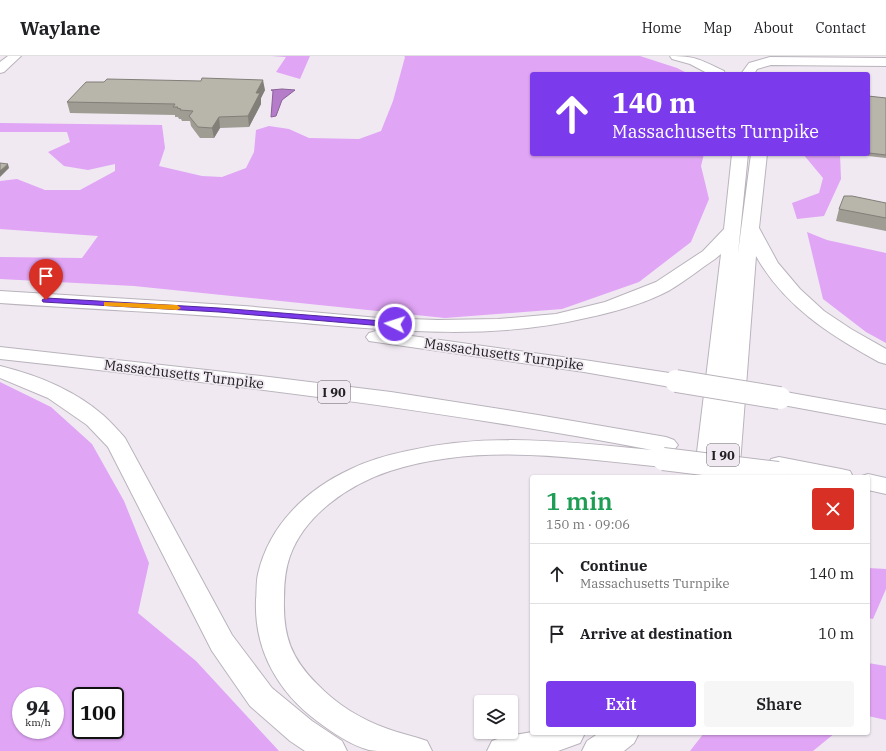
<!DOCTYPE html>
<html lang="en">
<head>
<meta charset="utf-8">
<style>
	body { margin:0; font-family:"IBM Plex Serif",serif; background:#f6f6f6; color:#202124; height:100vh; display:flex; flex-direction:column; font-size:15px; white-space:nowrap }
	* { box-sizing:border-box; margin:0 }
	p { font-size:13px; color:#757577 }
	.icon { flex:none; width:22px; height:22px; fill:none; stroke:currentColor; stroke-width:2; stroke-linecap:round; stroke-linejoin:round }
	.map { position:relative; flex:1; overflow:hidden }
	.side { position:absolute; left:530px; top:419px; width:340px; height:260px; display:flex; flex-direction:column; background:#fff; border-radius:4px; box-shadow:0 1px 3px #0004 }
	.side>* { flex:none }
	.banner { position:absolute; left:530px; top:16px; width:340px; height:84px; border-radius:4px; box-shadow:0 1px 3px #0004; background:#7c3aed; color:#fff; overflow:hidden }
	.controls { position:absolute; left:474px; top:639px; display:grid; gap:8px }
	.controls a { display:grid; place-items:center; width:44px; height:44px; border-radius:4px; background:#fff; box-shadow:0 1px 3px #0004; font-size:20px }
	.speed { position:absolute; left:12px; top:631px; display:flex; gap:8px; font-size:20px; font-weight:700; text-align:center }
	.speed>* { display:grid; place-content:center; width:52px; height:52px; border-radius:50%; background:#fff; box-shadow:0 1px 3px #0004; line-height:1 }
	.speed small { font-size:10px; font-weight:400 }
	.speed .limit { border:2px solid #111; border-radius:6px; background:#fff; color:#111 }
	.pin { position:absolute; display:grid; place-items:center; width:34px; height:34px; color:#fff; margin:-41px -17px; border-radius:50% 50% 50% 0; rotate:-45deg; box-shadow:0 0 4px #0007 }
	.pin .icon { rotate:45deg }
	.me { position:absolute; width:44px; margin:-22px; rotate:274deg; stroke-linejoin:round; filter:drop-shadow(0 0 3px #0008) }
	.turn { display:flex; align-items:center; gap:14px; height:84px; padding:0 16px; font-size:18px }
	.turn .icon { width:52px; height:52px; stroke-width:2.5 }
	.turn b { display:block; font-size:28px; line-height:34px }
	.round { display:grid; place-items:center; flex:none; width:42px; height:42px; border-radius:4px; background:#f6f6f6 }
	.summary { display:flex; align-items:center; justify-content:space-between; height:68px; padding:0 16px }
	h1 { font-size:24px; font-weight:600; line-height:30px; color:#1e9e55 }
	.primary-button { display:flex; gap:8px; margin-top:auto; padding:8px 16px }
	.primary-button a { flex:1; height:46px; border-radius:4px; background:#7c3aed; color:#fff; font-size:16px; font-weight:600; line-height:46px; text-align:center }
	.primary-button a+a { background:#f6f6f6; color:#202124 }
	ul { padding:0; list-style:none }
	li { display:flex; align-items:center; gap:12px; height:60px; padding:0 16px; border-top:1px solid #e0e0e0 }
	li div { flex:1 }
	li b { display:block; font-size:15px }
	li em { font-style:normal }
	header { display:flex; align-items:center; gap:24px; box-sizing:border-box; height:56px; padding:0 20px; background:#fff; border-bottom:1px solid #e0e0e0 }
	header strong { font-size:19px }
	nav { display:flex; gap:22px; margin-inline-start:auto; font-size:14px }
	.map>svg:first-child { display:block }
	.green { fill:#e0a5f5; fill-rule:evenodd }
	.water { fill:#b57cca; stroke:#896098 }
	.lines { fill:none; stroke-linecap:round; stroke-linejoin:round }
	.major-casing { stroke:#b9b3bc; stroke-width:2 }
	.highway-casing { stroke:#b9b3bc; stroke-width:2 }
	.major { fill:#fff; fill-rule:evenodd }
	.highway { fill:#fff; fill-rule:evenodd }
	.highway-bridge-casing { stroke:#b9b3bc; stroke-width:24; stroke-linecap:butt }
	.highway-bridge { stroke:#fff; stroke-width:22 }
	.wall { fill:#9e9c93 }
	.shaded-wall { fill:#817f78 }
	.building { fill:#b8b5ab; stroke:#817f78 }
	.route { fill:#7c3aed; stroke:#51269a }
	.slow { fill:#f59e0b }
	.labels { text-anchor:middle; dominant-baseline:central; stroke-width:3.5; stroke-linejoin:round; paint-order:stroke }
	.shield { fill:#f0e9f2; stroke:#605c61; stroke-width:1 }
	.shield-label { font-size:13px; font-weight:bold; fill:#222023 }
	.street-label { font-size:14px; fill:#222023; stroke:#f0e9f2 }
</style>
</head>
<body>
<header>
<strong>Waylane</strong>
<nav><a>Home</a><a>Map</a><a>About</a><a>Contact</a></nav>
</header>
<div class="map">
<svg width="886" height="695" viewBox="0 0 886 695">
	<rect width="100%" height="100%" fill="#f0e9f2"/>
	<path class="green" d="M 271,0 L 310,0 L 300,23 L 276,16 L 286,1 Z
		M 404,0 L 640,0 L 677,12 L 689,18 L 532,18 L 532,98 L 704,98 L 701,110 L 709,143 L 691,186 L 639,226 L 562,253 L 445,262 L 134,230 L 0,223 L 0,201 L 82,202 L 98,180 L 0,173 L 0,125 L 17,123 L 45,134 L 80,134 L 115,115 L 115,108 L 88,114 L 64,110 L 48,96 L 70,86 L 67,76 L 0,76 L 0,67 L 162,69 L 165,92 L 159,110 L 202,120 L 222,121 L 246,112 L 254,96 L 256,74 L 269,70 L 289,73 L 309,82 L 359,83 L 381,75 L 393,45 L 405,1 Z
		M 803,98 L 840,98 L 841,123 L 824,160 L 797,163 L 792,147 L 819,137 L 823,122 Z
		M 807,176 L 827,184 L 886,197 L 886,287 L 866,276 L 823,243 Z
		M 0,326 L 51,351 L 92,388 L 124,445 L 149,507 L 138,557 L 196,605 L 279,695 L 0,695 ZM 21,640 L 55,640 L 55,674 L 21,674 ZM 81,640 L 115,640 L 115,674 L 81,674 Z
		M 868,512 L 886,513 L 886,533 L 873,563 L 868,562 Z
		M 868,607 L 886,610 L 886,664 L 868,660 Z
		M 704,677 L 835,677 L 813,695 L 690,695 Z"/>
	<path class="water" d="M 282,33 L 295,34 L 282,44 L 276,60 L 271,61 L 273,35 L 271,34 Z"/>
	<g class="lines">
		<defs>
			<path id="major" d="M 8,0 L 21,0 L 4,16 L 0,17 L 0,6 Z
				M 670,0 C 696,0 701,4 724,15 L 725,18 L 709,18 L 690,8 L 672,3 Z
				M 770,1 L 886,2 L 886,10 L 771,9 L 757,13 L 754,18 L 741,18 L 749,7 Z"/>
			<path id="highway" d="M 732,98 L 748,98 L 738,197 L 751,98 L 767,98 L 759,172 L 778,207 L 800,233 L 824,255 L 851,273 L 886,293 L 886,308 L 879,306 C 830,279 784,250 756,200 L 739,421 L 694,421 L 721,198 L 715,203 C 700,213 685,225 670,234 C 644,248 614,256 586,262 C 476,288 364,271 253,263 C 169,256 84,253 0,247 L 0,235 L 244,250 L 379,262 L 438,264 L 498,263 L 556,258 L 605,246 L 656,226 L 703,195 L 724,173 Z
				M 376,275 L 584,304 L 676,318 L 684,320 L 687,325 L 684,330 L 676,332 L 584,316 L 369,285 L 366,281 L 369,277 Z
				M 0,291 L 261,320 L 391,336 L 538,359 L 666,381 L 674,384 L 678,389 L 674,394 L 667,396 L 671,397 L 675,403 L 671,409 L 663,411 C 573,402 479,386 390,415 C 350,428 305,458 290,500 C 285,514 284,528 284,543 C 283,580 291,602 317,628 C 336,648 362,664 388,673 C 401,678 414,680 427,685 L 432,695 C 417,695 402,695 387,695 C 381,695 374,695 369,694 C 350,689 332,676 317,665 C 278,636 254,594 256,544 C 257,535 256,527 258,518 C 269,469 307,433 351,413 C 369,404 388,399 407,395 C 491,376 568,386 652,394 C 436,353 218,327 0,303 Z
				M 0,310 C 37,319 74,334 103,359 C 111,366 118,374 125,382 L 232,579 L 272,632 L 312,665 L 342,685 L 347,695 L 305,695 L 290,685 L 250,650 L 212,595 L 108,391 L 87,369 L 48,342 L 0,322 Z
				M 780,335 L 886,354 L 886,368 L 772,347 L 769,342 L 772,337 Z
				M 779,401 L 841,413 L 850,415 L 853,421 L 799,421 L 771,415 L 767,409 L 771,403 Z
				M 868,418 L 886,422 L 886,438 L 868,434 L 868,421 L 859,421 Z
				M 532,676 L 532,677 L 585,677 L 580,687 L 558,695 L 487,695 L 492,685 L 503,681 Z
				M 599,677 L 639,677 L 634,687 L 624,695 L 582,695 L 587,685 Z"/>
		</defs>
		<use href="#major" class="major-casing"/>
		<use href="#highway" class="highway-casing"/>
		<use href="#major" class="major"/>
		<use href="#highway" class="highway"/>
		<defs>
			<path id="highway-bridge" d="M 676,325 L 780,342
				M 663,403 L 778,417"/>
		</defs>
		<use href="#highway-bridge" class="highway-bridge-casing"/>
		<use href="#highway-bridge" class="highway-bridge"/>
	</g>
	<path class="wall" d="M 265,34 L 261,42 L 261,48 L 249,71 L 220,72 L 214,82 L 200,82 L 191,70 L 190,65 L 182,65 L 181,63 L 179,63 L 178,61 L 175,61 L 175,59 L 70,57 L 67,46 Z
		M 868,40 L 886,42 L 886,102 L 868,100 Z
		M 886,147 L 886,175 L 836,165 L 839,153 Z"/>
	<path class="shaded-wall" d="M 263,24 L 265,34 L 261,42 L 261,48 L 249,71 L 248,60 L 256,37 Z
		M 219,61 L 220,72 L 214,82 L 212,72 Z
		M 8,108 L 9,112 L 0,121 L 0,115 Z"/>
	<path class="building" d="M 202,22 L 263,24 L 256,37 L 260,37 L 248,60 L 219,61 L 212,72 L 198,71 L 189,60 L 193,55 L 180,54 L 181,53 L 177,52 L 178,51 L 173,51 L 175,48 L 67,46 L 86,26 L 104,26 L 107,23 L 201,25 Z
		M 868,40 L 886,42 L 886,99 L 869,97 L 868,66 Z
		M 0,107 L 8,108 L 0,115 Z
		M 844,140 L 852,140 L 886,147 L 886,162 L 839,153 Z"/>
	<path class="route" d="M 46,242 L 219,252 L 395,266 L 399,268 L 395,271 L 219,256 L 43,246 L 42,244 Z"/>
	<path class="slow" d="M 104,246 L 177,249 L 181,252 L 177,254 L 107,250 L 104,250 Z"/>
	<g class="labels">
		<g class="shield">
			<rect x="318" y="325" width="32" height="22" rx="3"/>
			<rect x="707" y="388" width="32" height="22" rx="3"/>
		</g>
		<g class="shield-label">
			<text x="334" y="336">I 90</text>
			<text x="723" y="399">I 90</text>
		</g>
		<g class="street-label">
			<text transform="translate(504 298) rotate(8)">Massachusetts Turnpike</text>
			<text transform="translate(184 318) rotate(7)">Massachusetts Turnpike</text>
		</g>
	</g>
</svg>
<div class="controls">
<a><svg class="icon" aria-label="layers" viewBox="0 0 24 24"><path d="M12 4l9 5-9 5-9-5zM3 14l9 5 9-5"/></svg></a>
</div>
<div class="speed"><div>94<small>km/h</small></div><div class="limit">100</div></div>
<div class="pin" style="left:46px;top:244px;background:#d93025"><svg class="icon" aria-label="arrive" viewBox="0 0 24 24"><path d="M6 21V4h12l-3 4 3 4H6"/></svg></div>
<svg class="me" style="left:395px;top:268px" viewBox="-20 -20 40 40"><circle r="17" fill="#7c3aed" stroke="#fff" stroke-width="3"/><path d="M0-11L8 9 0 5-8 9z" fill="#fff"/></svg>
<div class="banner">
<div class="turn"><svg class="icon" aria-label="ahead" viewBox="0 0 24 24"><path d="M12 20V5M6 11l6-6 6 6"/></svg><div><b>140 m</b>Massachusetts Turnpike</div></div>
</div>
<section class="side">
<div class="summary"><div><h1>1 min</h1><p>150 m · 09:06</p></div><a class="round" style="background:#d93025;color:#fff"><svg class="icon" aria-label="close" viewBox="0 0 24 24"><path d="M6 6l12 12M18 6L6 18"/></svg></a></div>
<ul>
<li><svg class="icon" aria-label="ahead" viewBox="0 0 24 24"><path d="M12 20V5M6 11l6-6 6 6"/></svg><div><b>Continue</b><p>Massachusetts Turnpike</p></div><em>140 m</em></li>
<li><svg class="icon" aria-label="arrive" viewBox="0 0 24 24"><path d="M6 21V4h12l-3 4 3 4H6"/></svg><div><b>Arrive at destination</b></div><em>10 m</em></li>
</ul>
<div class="primary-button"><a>Exit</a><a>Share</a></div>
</section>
</div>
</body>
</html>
